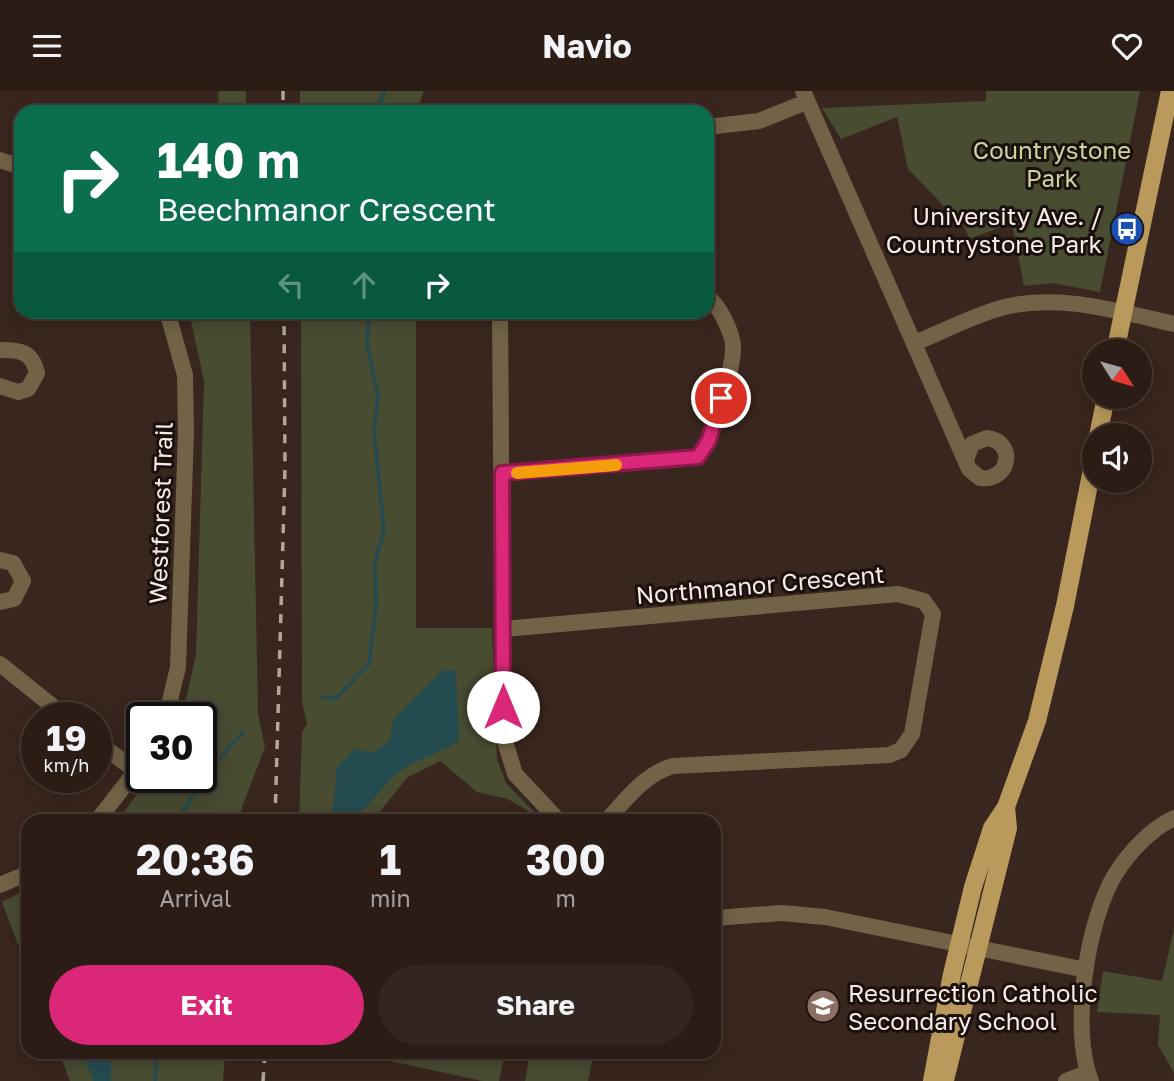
<!DOCTYPE html>
<html lang="en">
<head>
<meta charset="utf-8">
<style>
	body { margin:0; font-family:"Golos Text",sans-serif; background:#33251f; color:#f1f3f6; height:100vh; display:flex; flex-direction:column; font-size:26px; white-space:nowrap }
	* { box-sizing:border-box; margin:0 }
	p { font-size:23px; color:#a6a1a1 }
	.icon { flex:none; width:38px; height:38px; fill:none; stroke:currentColor; stroke-width:2; stroke-linecap:round; stroke-linejoin:round }
	.map { position:relative; flex:1; overflow:hidden }
	.details { position:absolute; left:21px; top:723px; width:700px; height:245px; display:flex; flex-direction:column; background:#2b1c16; border-radius:21px; box-shadow:0 4px 18px #0003,0 0 0 2px #473a35 }
	.details>* { flex:none }
	.top-card { position:absolute; left:14px; top:14px; width:700px; height:214px; border-radius:21px; box-shadow:0 4px 18px #0003,0 0 0 2px #473a35; background:#0b6e4f; color:#fff; overflow:hidden }
	.needle { width:46px; rotate:127deg }
	.buttons { position:absolute; left:1082px; top:248px; display:grid; gap:14px }
	.buttons a { display:grid; place-items:center; width:70px; height:70px; border-radius:50%; background:#2b1c16; box-shadow:0 4px 18px #0003,0 0 0 2px #473a35; font-size:35px }
	.speed { position:absolute; left:21px; top:611px; display:flex; gap:14px; font-size:35px; font-weight:700; text-align:center }
	.speed>* { display:grid; place-content:center; width:91px; height:91px; border-radius:50%; background:#2b1c16; box-shadow:0 4px 18px #0003,0 0 0 2px #473a35; line-height:1 }
	.speed small { font-size:18px; font-weight:400 }
	.speed .limit { border:4px solid #111; border-radius:10px; background:#fff; color:#111 }
	.pin { position:absolute; display:grid; place-items:center; width:60px; height:60px; color:#fff; margin:-30px; border:4px solid #fff; border-radius:50%; box-shadow:0 2px 7px #0007 }
	.me { position:absolute; width:77px; margin:-38px; rotate:0deg; stroke-linejoin:round; filter:drop-shadow(0 0 5px #0008) }
	.turn { display:flex; align-items:center; gap:24px; height:147px; padding:0 28px; font-size:32px }
	.turn .icon { width:91px; height:91px; stroke-width:2.5 }
	.turn b { display:block; font-size:49px; line-height:60px }
	.lanes { display:flex; align-items:center; height:66px; padding:0 28px; background:#0003; justify-content:center; gap:35px; direction:ltr }
	.lanes .off { opacity:.35 }
	.eta { display:flex; justify-content:space-evenly; align-items:center; height:119px; text-align:center }
	.eta b { font-size:42px; font-weight:700; line-height:49px }
	.cta { display:flex; gap:14px; margin-top:auto; padding:14px 28px }
	.cta a { flex:1; height:80px; border-radius:42px; background:#db2777; color:#fff; font-size:28px; font-weight:700; line-height:80px; text-align:center }
	.cta a+a { background:#33251f; color:#f1f3f6 }
	header { display:flex; justify-content:space-between; align-items:center; height:91px; padding:0 28px; background:#2b1c16; font-size:32px; font-weight:700 }
	.map>svg:first-child { display:block }
	.green { fill:#484c31 }
	.water { fill:#244b4f }
	.lines { fill:none; stroke-linecap:round; stroke-linejoin:round }
	.stream { stroke:#244b4f; stroke-width:3.5 }
	.minor { stroke:#726346; stroke-width:16 }
	.major { stroke:#b99a5c; stroke-width:18 }
	.rail { stroke:#b4a49e; stroke-width:3.5; stroke-dasharray:9 9; stroke-linecap:butt }
	.route-casing { stroke:#8e194d; stroke-width:18 }
	.route { stroke:#db2777; stroke-width:12 }
	.slow { stroke:#f59e0b; stroke-width:12 }
	.labels { text-anchor:middle; dominant-baseline:central; stroke-width:6; stroke-linejoin:round; paint-order:stroke }
	.park-label { font-size:24px; fill:#cdd49c; stroke:#1a110e }
	.poi-label { font-size:24px; fill:#f9ebe6; stroke:#1a110e; text-anchor:end }
	.street-label { font-size:24px; fill:#f9ebe6; stroke:#1a110e }
</style>
</head>
<body>
<header><svg class="icon" aria-label="menu" viewBox="0 0 24 24"><path d="M4 6h16M4 12h16M4 18h16"/></svg>Navio<svg class="icon" aria-label="heart" viewBox="0 0 24 24"><path d="M12 20l-8-8c-3-5 5-10 8-4 3-6 11-1 8 4z"/></svg></header>
<div class="map">
<svg width="1174" height="990" viewBox="0 0 1174 990">
	<rect width="100%" height="100%" fill="#39261e"/>
	<path class="green" d="M 218,0 L 246,0 L 246,21 L 219,21 Z
		M 300,0 L 424,0 L 416,21 L 300,21 Z
		M 986,0 L 1140,0 L 1100,201 L 1052,192 L 1024,195 L 1012,132 L 969,148 L 965,137 L 908,78 L 897,26 L 841,48 L 822,17 L 986,10 Z
		M 189,221 L 250,221 L 258,623 L 265,656 L 237,730 L 117,730 L 150,686 L 201,686 L 201,626 L 182,626 L 196,564 L 204,290 Z
		M 301,221 L 416,221 L 416,537 L 492,537 L 497,668 L 506,692 L 540,727 L 508,708 L 477,701 L 440,670 L 408,686 L 373,729 L 299,730 L 302,641 L 307,633 L 302,610 Z
		M 28,798 L 28,880 L 2,811 Z
		M 1174,838 L 1174,982 L 1158,954 L 1160,924 L 1097,921 L 1103,880 L 1162,890 Z
		M 59,961 L 225,961 L 223,990 L 70,990 Z
		M 349,961 L 505,961 L 499,990 L 482,990 Z
		M 530,961 L 594,961 L 588,990 L 525,990 Z"/>
	<path class="water" d="M 443,579 L 456,580 L 459,650 C 438,664 414,668 395,684 C 376,701 363,730 335,730 L 333,720 L 337,676 L 355,658 L 373,662 L 389,650 L 394,628 Z
		M 81,961 L 111,961 L 111,990 L 94,990 Z"/>
	<g class="lines">
		<path class="stream" d="M 375,21 L 385,0
			M 323,606 L 335,608 L 369,573 L 376,514 L 375,471 L 384,439 L 374,339 L 378,306 L 367,253 L 369,220
			M 177,730 L 205,684 L 243,641
			M 155,990 L 157,961"/>
		<path class="minor" d="M 803,0 L 969,378 L 980,387 C 1010,391 1017,351 987,347 L 972,353 L 966,369
			M 707,36 L 759,30 L 806,11
			M 0,69 L 21,76
			M 500,220 L 503,644 L 515,683 L 559,730
			M 915,252 C 941,241 967,228 994,219 C 1052,200 1117,220 1174,233
			M 0,259 C 20,259 32,260 37,282 L 28,298 L 18,301 L 0,295
			M 502,382 L 698,366 C 711,352 733,278 733,258 C 734,244 719,213 707,206
			M 0,469 L 13,472 L 23,490 L 14,508 L 0,511
			M 504,538 L 898,503 L 924,510 L 933,523 L 912,643 L 901,659 L 889,664 L 673,675 C 644,683 626,709 606,730
			M 0,573 L 66,626
			M 166,626 L 178,576 L 186,342 L 185,284 L 167,220
			M 96,650 L 136,680
			M 97,730 L 142,672
			M 0,794 L 28,782
			M 714,827 L 782,822 L 825,826 L 1086,879
			M 1066,990 L 1087,982
			M 1091,990 C 1070,939 1087,828 1116,782 C 1130,760 1151,738 1174,727"/>
		<path class="major" d="M 1115,261 L 1170,0
			M 1098,345 L 1106,306
			M 945,989 L 1008,737 L 1006,716
			M 932,990 L 952,883 L 973,796 L 992,737 L 1006,716 L 1037,630 L 1065,515 L 1094,368"/>
		<path class="rail" d="M 283,0 L 283,21
			M 275,730 L 285,377 L 284,220
			M 263,990 L 265,961"/>
	</g>
	<g class="lines">
		<defs>
			<path id="route" d="M 503,616 L 502,382 L 698,366 L 709,349 L 721,307"/>
		</defs>
		<use href="#route" class="route-casing"/>
		<use href="#route" class="route"/>
		<path class="slow" d="M 517,382 L 616,374"/>
	</g>
	<defs>
		<symbol id="bus-disc" viewBox="-11 -11 22 22"><circle r="9.5" fill="#1a4fb4" stroke="#1a110e"/><path d="M-5-6H5V4H4V6H2V4H-2V6H-4V4H-5ZM-3.5-4V0h7V-4ZM-3.5 1.2v1.5H-2V1.2ZM2 1.2v1.5H3.5V1.2Z" fill="#fff"/></symbol>
		<symbol id="school-disc" viewBox="-11 -11 22 22"><circle r="9.5" fill="#8d6e63" stroke="#1a110e"/><path d="M0-5L7-2L0 1L-7-2ZM-4 1L0 2.5L4 1V4Q0 6-4 4Z" fill="#fff"/></symbol>
	</defs>
	<g fill-rule="evenodd">
		<use href="#bus-disc" x="1108" y="119" width="38" height="38"/>
		<use href="#school-disc" x="804" y="896" width="38" height="38"/>
	</g>
	<g class="labels">
		<g class="park-label">
			<text x="1052" y="58">Countrystone<tspan x="1052" dy="28">Park</tspan></text>
		</g>
		<g class="poi-label">
			<text x="1102" y="124">University Ave. /<tspan x="1102" dy="28">Countrystone Park</tspan></text>
			<text x="848" y="901" text-anchor="start">Resurrection Catholic<tspan x="848" dy="28">Secondary School</tspan></text>
		</g>
		<g class="street-label">
			<text transform="translate(160 422) rotate(-88)">Westforest Trail</text>
			<text transform="translate(760 493) rotate(-5)">Northmanor Crescent</text>
		</g>
	</g>
</svg>
<div class="buttons">
<a><svg class="needle" viewBox="-14 -14 28 28"><path d="M0-13l5 13h-10z" fill="#e53935"/><path d="M0 13l5-13h-10z" fill="#a6a1a1"/></svg></a>
<a><svg class="icon" aria-label="sound" viewBox="0 0 24 24"><path d="M4 9h4l5-4v14l-5-4H4zM17 9q2 3 0 6"/></svg></a>
</div>
<div class="speed"><div>19<small>km/h</small></div><div class="limit">30</div></div>
<div class="pin" style="left:721px;top:307px;background:#d93025"><svg class="icon" aria-label="arrive" viewBox="0 0 24 24"><path d="M6 21V4h12l-3 4 3 4H6"/></svg></div>
<svg class="me" style="left:503px;top:616px" viewBox="-20 -20 40 40"><circle r="19" fill="#fff"/><path d="M0-13L10 11 0 6-10 11z" fill="#db2777"/></svg>
<div class="top-card">
<div class="turn"><svg class="icon" aria-label="right" viewBox="0 0 24 24"><path d="M7 20v-9h11M14 6l5 5-5 5"/></svg><div><b>140 m</b>Beechmanor Crescent</div></div>
<div class="lanes"><svg class="icon off" aria-label="left" viewBox="0 0 24 24"><path d="M17 20v-9H6M10 6l-5 5 5 5"/></svg><svg class="icon off" aria-label="ahead" viewBox="0 0 24 24"><path d="M12 20V5M6 11l6-6 6 6"/></svg><svg class="icon" aria-label="right" viewBox="0 0 24 24"><path d="M7 20v-9h11M14 6l5 5-5 5"/></svg></div>
</div>
<section class="details">
<div class="eta">
<div><b>20:36</b><p>Arrival</p></div>
<div><b>1</b><p>min</p></div>
<div><b>300</b><p>m</p></div>
</div>
<div class="cta"><a>Exit</a><a>Share</a></div>
</section>
</div>
</body>
</html>
